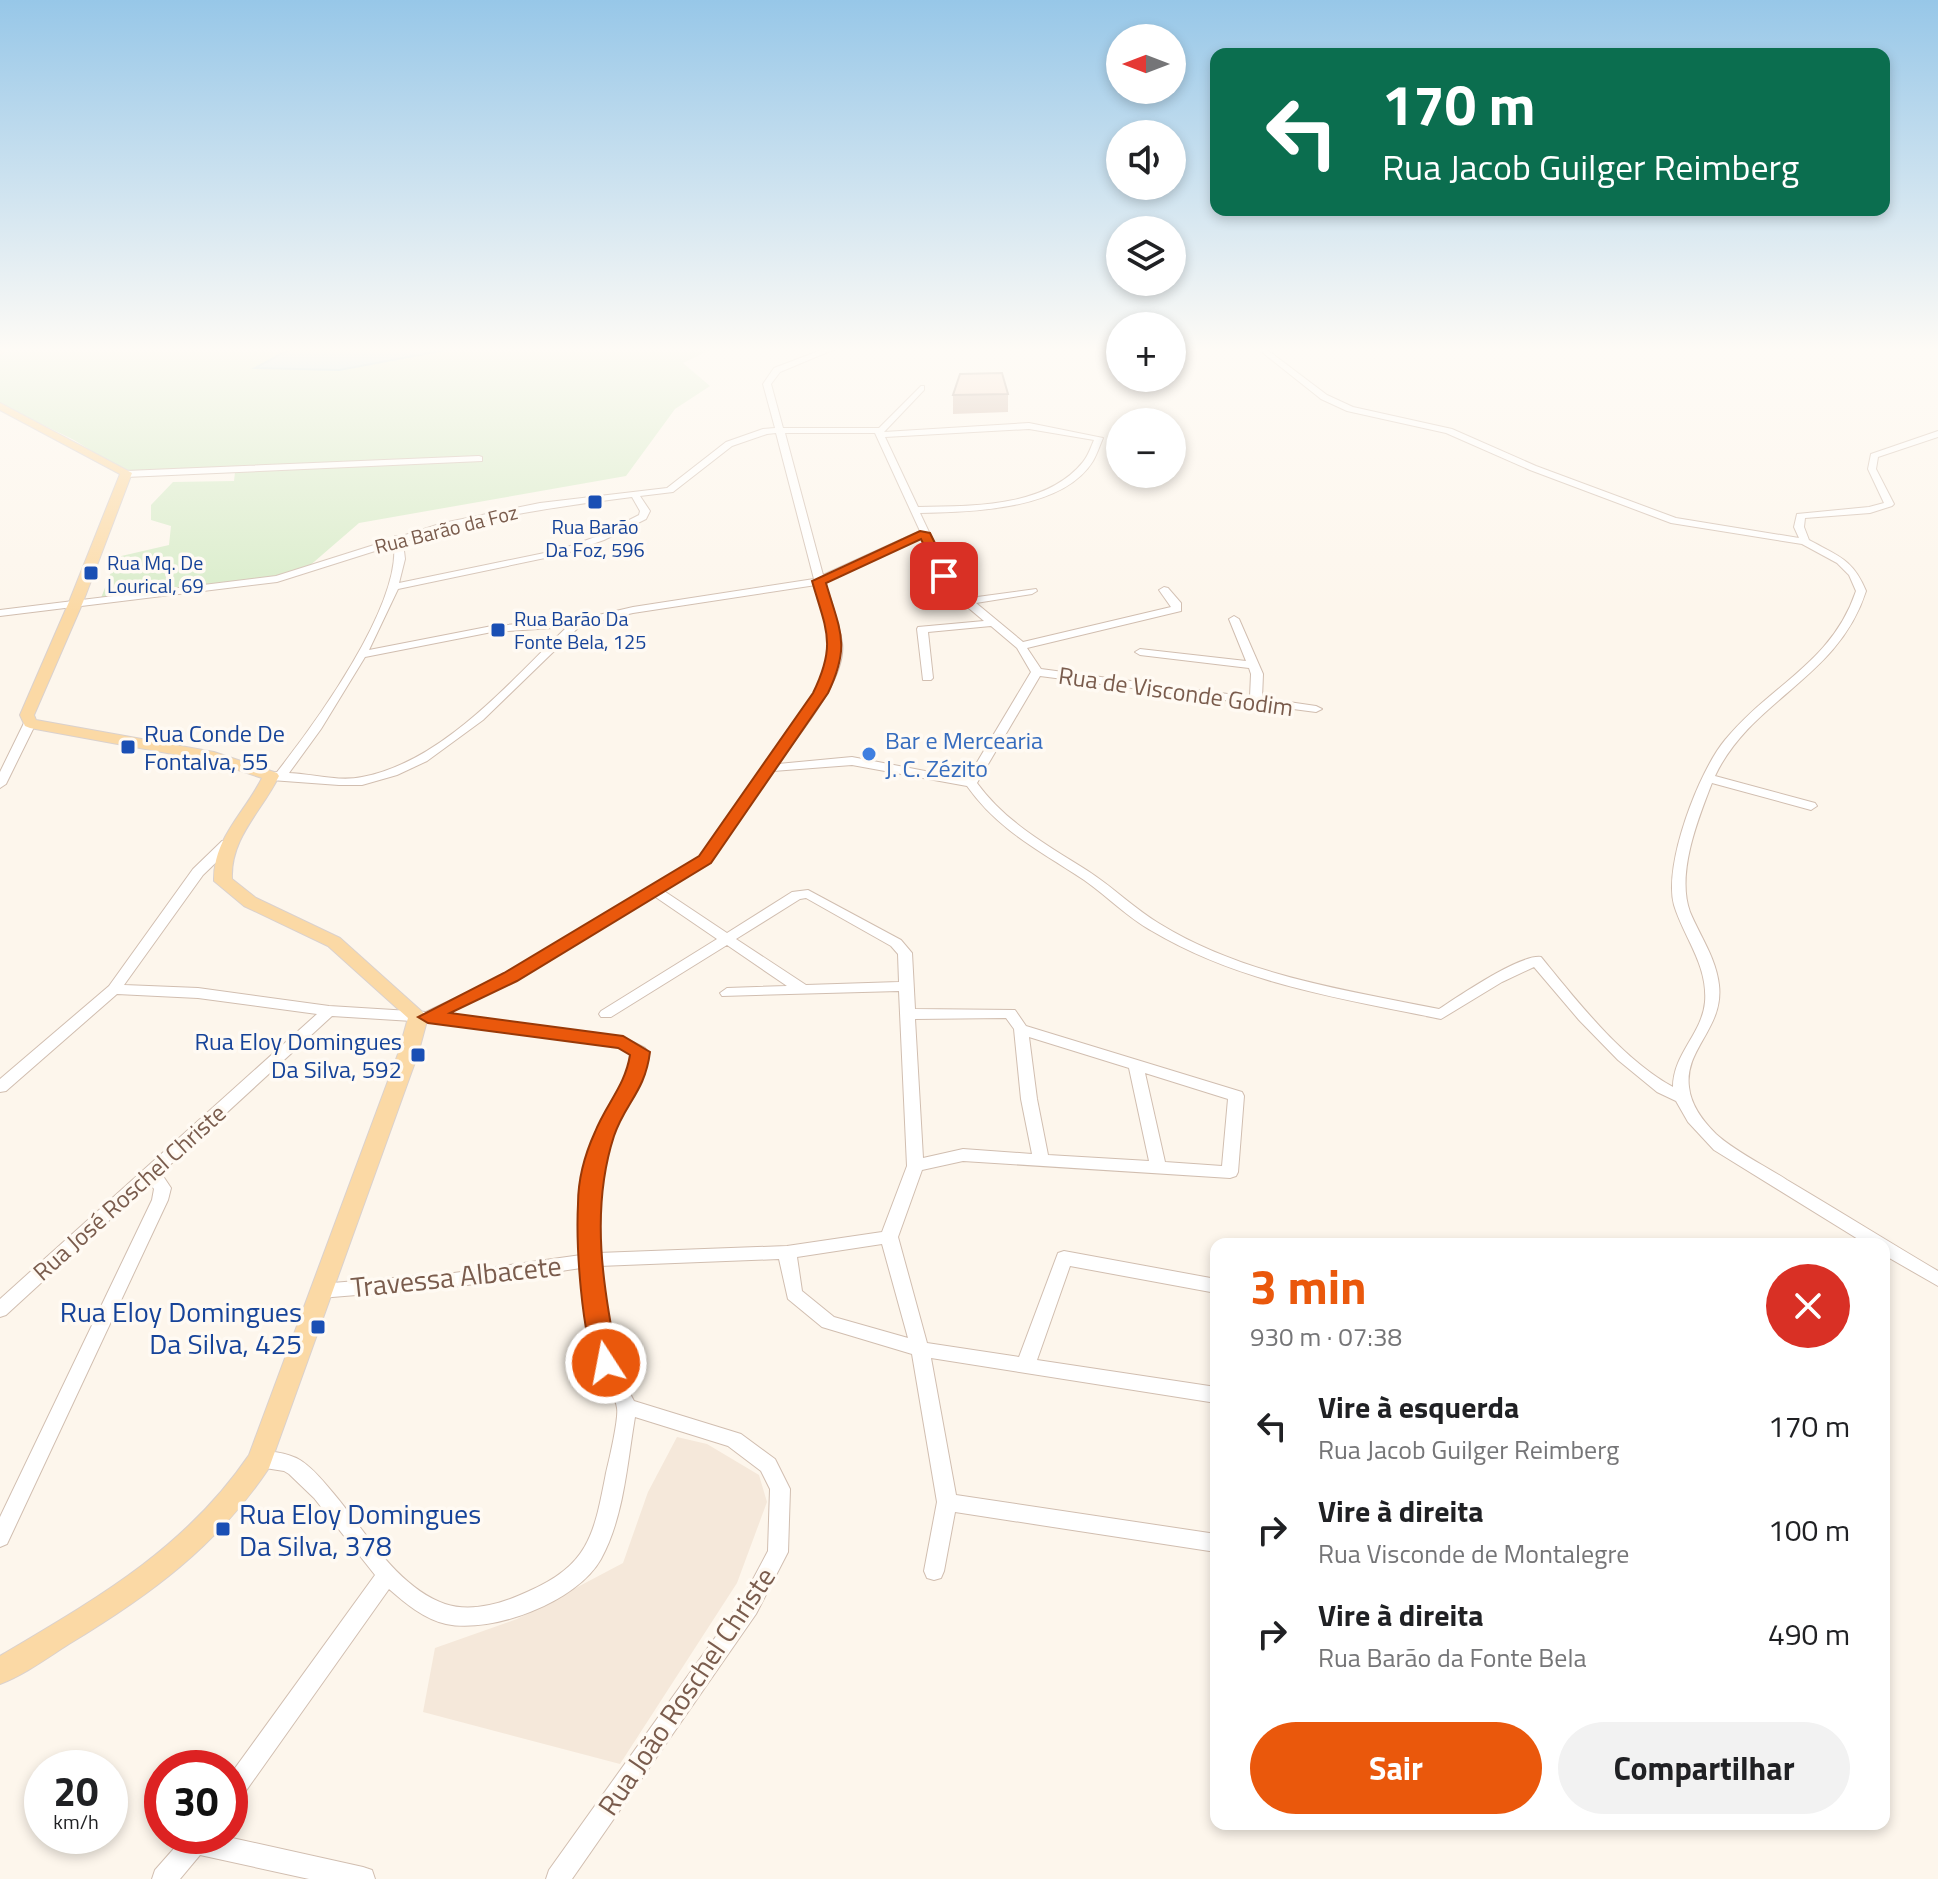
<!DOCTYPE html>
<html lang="pt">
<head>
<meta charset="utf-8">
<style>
	body { margin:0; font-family:"Titillium Web",sans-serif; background:#f2f2f2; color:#202124; height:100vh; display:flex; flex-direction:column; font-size:30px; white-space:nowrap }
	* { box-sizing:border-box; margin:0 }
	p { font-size:26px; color:#757577 }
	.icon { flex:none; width:44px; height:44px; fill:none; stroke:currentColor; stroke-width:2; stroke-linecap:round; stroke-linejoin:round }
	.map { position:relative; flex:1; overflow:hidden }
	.sheet { position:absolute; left:1210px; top:1238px; width:680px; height:592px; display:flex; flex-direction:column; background:#fff; border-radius:16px; box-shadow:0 4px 12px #0003 }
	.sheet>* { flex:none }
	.banner { position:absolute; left:1210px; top:48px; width:680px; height:168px; border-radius:16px; box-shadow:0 4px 12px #0003; background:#0b6e4f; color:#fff; overflow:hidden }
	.needle { width:52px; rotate:270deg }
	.fabs { position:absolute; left:1106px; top:24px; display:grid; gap:16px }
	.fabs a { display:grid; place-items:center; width:80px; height:80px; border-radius:50%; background:#fff; box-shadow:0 4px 12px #0003; font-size:40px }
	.speed { position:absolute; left:24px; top:1750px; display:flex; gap:16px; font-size:40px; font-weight:700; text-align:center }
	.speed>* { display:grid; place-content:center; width:104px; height:104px; border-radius:50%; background:#fff; box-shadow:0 4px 12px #0003; line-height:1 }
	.speed small { font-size:20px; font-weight:400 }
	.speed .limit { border:12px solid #d22; background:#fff; color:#111 }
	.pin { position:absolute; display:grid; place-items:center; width:68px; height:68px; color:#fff; margin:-34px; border-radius:16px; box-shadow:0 4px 12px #0006 }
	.me { position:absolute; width:88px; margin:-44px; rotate:349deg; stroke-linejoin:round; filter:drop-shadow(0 0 6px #0008) }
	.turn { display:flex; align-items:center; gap:28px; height:168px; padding:0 40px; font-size:36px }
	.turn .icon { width:104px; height:104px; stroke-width:2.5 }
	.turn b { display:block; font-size:56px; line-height:68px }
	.round { display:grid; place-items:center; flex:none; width:84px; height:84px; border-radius:42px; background:#f2f2f2 }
	.headline { display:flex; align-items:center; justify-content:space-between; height:136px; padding:0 40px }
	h1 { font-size:48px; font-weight:700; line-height:60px; color:#ea580c }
	.action { display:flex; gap:16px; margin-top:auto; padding:16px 40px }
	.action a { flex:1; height:92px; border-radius:48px; background:#ea580c; color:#fff; font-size:32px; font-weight:700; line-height:92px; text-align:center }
	.action a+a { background:#f2f2f2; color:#202124 }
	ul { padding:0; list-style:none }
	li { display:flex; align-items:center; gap:24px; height:104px; padding:0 40px }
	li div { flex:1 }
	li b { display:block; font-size:30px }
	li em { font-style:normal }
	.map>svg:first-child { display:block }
	.residential { fill:#f5e8da }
	.green { fill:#d8ecc9 }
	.water { fill:#bfe3e8; stroke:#a5d3da; stroke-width:2 }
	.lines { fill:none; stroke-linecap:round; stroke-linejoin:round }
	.minor-casing { stroke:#d1beb0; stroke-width:2 }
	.major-casing { stroke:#dad1cd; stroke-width:2 }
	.minor { fill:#fff; fill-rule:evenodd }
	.major { fill:#fbd9a5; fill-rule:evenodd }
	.wall { fill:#d1b7a8 }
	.building { fill:#f3d5c3; stroke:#aa9588; stroke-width:2 }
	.route { fill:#ea580c; stroke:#983908; stroke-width:2 }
	.transit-dot { fill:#1a4fb4; stroke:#fffaf3; stroke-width:3 }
	.shop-dot { fill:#3f7fe0; stroke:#fffaf3; stroke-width:3 }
	.labels { text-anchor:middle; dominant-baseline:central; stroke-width:7; stroke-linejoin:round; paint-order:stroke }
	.far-transit-label { font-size:20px; fill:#164399; stroke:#fffaf3; text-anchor:start }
	.far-street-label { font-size:20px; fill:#7a5c4d; stroke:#fffaf3 }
	.street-label { font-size:24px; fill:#7a5c4d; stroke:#fffaf3 }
	.transit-label { font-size:24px; fill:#164399; stroke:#fffaf3; text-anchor:start }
	.shop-label { font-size:24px; fill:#366cbe; stroke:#fffaf3; text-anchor:start }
	.near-street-label { font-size:28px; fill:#7a5c4d; stroke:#fffaf3 }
	.near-transit-label { font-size:28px; fill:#164399; stroke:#fffaf3; text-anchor:end }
</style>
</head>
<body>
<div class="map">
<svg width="1938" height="1879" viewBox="0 0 1938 1879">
	<rect width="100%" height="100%" fill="#fdf6ec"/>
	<path class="residential" d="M 677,1437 L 707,1444 L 759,1475 L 767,1502 L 737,1583 L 620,1764 L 423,1712 L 435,1648 L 517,1619 L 623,1563 L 648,1492 Z"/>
	<path class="green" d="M 8,349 L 712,349 L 683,363 L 710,386 L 675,409 L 626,476 L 359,523 L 307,568 L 282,577 L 101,598 L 117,557 L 169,545 L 171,526 L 151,520 L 151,505 L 173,482 L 234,481 L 235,472 L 124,471 L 74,440 L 0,404 L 0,353 Z"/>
	<path class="water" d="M 290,349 L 451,349 L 339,370 L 255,368 Z"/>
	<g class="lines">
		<defs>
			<path id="minor" d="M 824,349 L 835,349 L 780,372 L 771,384 L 783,428 L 879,428 L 921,386 L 924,386 L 924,390 L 884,432 L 1029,423 L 1103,438 C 1100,445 1097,454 1093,461 C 1063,510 972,512 920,513 L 954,585 L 970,598 L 1036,589 L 1037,591 L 1032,594 L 976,603 L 1023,642 L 1171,607 L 1159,590 L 1164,587 L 1168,588 L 1181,603 L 1181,611 L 1027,648 L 1041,669 L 1250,697 L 1251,674 L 1249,668 L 1140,655 L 1135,652 L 1140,649 L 1246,661 L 1229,619 L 1234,616 L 1239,619 L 1263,674 L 1262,698 L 1316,706 L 1322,709 L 1316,712 L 1040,676 L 977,783 C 1007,824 1049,846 1091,873 C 1115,889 1135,909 1160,924 C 1243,975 1344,990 1439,1009 C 1459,996 1520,954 1541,957 C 1577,1001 1622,1059 1673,1087 C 1673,1054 1702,1034 1705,1002 C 1708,965 1684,938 1674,905 C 1663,865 1699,771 1725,740 C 1770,685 1832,663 1856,591 L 1849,575 L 1837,563 L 1802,544 L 1671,523 L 1530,470 L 1446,433 L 1347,411 L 1321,399 L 1258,349 L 1266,349 L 1327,395 L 1353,407 L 1452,429 L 1536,466 L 1676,518 L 1799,538 L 1794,527 L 1797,514 L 1869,507 L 1884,503 L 1868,469 L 1871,454 L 1938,431 L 1938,437 L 1878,457 L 1876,469 L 1894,504 L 1892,506 L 1870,513 L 1805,518 L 1804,527 L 1809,540 C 1838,556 1853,559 1866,591 C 1838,679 1751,699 1715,776 L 1815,803 L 1817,806 L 1811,810 L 1712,783 C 1698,819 1676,874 1690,912 C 1700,936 1716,958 1719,985 C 1724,1028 1684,1049 1689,1087 C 1691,1106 1703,1121 1716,1134 C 1736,1152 1764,1165 1787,1180 C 1838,1210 1887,1241 1938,1271 L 1938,1286 L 1884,1255 L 1884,1244 L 1866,1244 L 1714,1150 L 1688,1122 L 1676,1101 L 1657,1092 L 1618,1060 L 1579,1020 L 1534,967 L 1502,982 L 1441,1019 C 1343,999 1239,983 1152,931 C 1127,917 1107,896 1084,880 C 1039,850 999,831 967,786 L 852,765 L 773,771 L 710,863 L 664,891 L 727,933 L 792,892 L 808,890 L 901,940 L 912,953 L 915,1009 L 1015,1010 L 1026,1026 L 1242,1092 L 1244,1096 L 1238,1172 L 1236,1176 L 1230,1178 L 963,1161 L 922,1170 L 898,1237 L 927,1343 L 1019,1357 L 1058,1253 L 1064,1251 L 1216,1279 L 1216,1293 L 1070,1266 L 1037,1360 L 1216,1387 L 1216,1403 L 931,1358 L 956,1495 L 1216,1534 L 1216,1552 L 955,1512 L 944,1571 L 941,1578 L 934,1580 L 927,1578 L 924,1571 L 937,1502 L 912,1354 L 822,1327 L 788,1299 L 779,1259 L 599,1266 C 601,1313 611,1360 634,1401 L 741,1434 L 775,1459 L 790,1489 L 788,1552 L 756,1614 L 572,1879 L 546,1879 L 549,1870 L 742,1600 L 768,1551 L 770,1489 L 761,1471 L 728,1446 L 635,1417 C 627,1464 624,1517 601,1559 C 577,1602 492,1634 446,1624 C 424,1619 405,1603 389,1589 L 238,1802 L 230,1806 L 230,1775 L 375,1575 L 314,1498 L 289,1474 L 284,1471 L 253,1466 L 250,1460 L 253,1454 C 267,1449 288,1453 300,1460 C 313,1468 325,1483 334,1494 C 366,1532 397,1587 445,1604 C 472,1613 503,1603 527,1592 C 589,1565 594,1535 606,1473 C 609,1461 619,1418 617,1408 C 616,1397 605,1385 602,1375 C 590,1340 583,1305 581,1268 L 454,1287 L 320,1298 L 314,1296 L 311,1291 L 314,1286 L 320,1284 L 454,1273 L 581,1255 C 580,1215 582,1171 597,1132 C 607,1105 628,1085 632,1054 L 619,1046 L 428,1022 L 332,1016 L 161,1173 L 171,1188 L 168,1200 L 7,1544 L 0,1547 L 0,1517 L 152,1200 L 154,1189 L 150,1183 L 6,1315 L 0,1317 L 0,1299 L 317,1014 L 198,998 L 117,994 L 6,1091 L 0,1092 L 0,1079 L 109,986 L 193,869 L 222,841 L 232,841 L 233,844 L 232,847 L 203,875 L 124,985 L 198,988 L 329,1006 L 426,1012 L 506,974 L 700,857 L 815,693 L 828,665 L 832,645 L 816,585 L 633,613 L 581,625 L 483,720 L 427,761 L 397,775 L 362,785 L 339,785 L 271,780 L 265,776 L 267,773 L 277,772 C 315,724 400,607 394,545 L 277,582 L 0,616 L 0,610 L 276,576 L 393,539 L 395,536 L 402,536 L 443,523 L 540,503 L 667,488 L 726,442 L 763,429 L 775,428 L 763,384 L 774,368 ZM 1029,429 L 1094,440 C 1091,447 1088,456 1083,462 C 1046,508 971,506 918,507 L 885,437 ZM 776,433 L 814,579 L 633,607 L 577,620 L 492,626 L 369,650 L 398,589 L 564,554 L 604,540 L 646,519 L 650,511 L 640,496 L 673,492 L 732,446 L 767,434 ZM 785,433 L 875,433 L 920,531 L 823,575 ZM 632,497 L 640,511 L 639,515 L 598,536 L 559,550 L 399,583 L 405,559 L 403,542 C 478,518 554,507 632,497 ZM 922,537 L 946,589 L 984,621 L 918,627 L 917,629 L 923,680 L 931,680 L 933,678 L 928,632 L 991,626 L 1017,648 L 1031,672 L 967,779 L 852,757 L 778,764 C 798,735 847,679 842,643 C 839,623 831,602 825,582 ZM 567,627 C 510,681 443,762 362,777 C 339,782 313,774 289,773 L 321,729 L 365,657 L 492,632 ZM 654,896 L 717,939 L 601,1011 L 599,1014 L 601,1017 L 611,1017 L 727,945 L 787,986 L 727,988 L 720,993 L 722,996 L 899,991 L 907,1166 L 882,1232 L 787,1246 L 598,1253 C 597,1213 598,1169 613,1131 C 625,1103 644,1083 648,1052 L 645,1048 L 623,1037 L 445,1014 L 516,980 ZM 806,898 L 891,946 L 898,954 L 899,982 L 806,985 L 736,939 L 800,899 ZM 1006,1018 L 1014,1029 L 1021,1099 L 1032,1154 L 963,1149 L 923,1158 L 915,1019 ZM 1029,1037 L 1129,1068 L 1149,1161 L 1048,1155 L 1037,1099 ZM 1145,1073 L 1228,1099 L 1222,1166 L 1165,1162 ZM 882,1244 L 908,1338 L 834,1317 L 802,1291 L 797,1257 Z
				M 479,456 L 482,457 L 482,461 L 126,477 L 122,474 L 126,471 Z
				M 30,719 L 36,723 L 6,784 L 0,788 L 0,772 L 24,723 Z
				M 185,1836 L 223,1836 L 363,1867 L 372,1870 L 375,1879 L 309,1879 L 200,1855 L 180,1879 L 152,1879 L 155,1870 Z"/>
			<path id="major" d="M 0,349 L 11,349 L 0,355 Z
				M 0,403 L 132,473 L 83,602 L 34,715 L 36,720 L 214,752 L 277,773 L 279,776 C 262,811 230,838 232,879 L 256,898 L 340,938 L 428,1017 L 418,1054 L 269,1468 C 216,1547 150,1595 69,1644 C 47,1658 24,1675 0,1684 L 0,1656 C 96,1599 185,1549 249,1455 L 398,1054 L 408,1018 L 328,946 L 244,906 L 214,881 C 213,838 244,814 262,778 L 211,761 L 30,728 L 25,726 L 20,715 L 69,602 L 120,474 L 0,410 Z"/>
		</defs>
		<use href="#minor" class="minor-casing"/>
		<use href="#major" class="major-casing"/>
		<use href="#minor" class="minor"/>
		<use href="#major" class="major"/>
	</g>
	<path class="wall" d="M 1008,394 L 1008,412 L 953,414 L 953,395 Z"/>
	<path class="building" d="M 1002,373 L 1008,394 L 953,395 L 960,374 Z"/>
	<linearGradient id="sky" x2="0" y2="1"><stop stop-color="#97c7e8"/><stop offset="0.57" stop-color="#fefbf6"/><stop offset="1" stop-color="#fefbf6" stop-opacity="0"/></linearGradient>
	<rect width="1938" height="613" fill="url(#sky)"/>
	<path class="route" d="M 920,531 L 930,533 L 951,576 L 949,579 L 940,579 L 921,539 L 826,583 C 840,631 851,645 828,693 L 711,863 L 517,981 L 450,1013 L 623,1036 L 650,1052 C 645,1092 625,1103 614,1136 C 590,1210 603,1288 618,1363 L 615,1370 L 606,1372 L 598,1370 C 581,1337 576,1243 578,1204 C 578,1181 585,1154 595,1132 C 606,1104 625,1086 630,1055 L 618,1048 L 428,1023 L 418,1017 L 504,973 L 699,856 L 813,693 C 837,644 826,630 812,581 Z"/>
	<g class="transit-dot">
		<rect x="587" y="494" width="16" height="16" rx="4"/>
		<rect x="83" y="565" width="16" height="16" rx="4"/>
		<rect x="490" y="622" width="16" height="16" rx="4"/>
		<rect x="120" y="739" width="16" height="16" rx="4"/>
		<rect x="410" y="1047" width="16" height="16" rx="4"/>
		<rect x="310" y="1319" width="16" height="16" rx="4"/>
		<rect x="215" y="1521" width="16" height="16" rx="4"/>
	</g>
	<circle class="shop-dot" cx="869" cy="754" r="8"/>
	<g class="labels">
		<g class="far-transit-label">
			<text x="595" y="526" text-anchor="middle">Rua Barão<tspan x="595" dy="23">Da Foz, 596</tspan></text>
			<text x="107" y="562">Rua Mq. De<tspan x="107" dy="23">Lourical, 69</tspan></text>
			<text x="514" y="618">Rua Barão Da<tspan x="514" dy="23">Fonte Bela, 125</tspan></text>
		</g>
		<g class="far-street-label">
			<text transform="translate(446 529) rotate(-14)">Rua Barão da Foz</text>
		</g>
		<g class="street-label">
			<text transform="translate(1176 691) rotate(8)">Rua de Visconde Godim</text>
			<text transform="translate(129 1192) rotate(-42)">Rua José Roschel Christe</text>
		</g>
		<g class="transit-label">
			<text x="144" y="733">Rua Conde De<tspan x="144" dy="28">Fontalva, 55</tspan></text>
			<text x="402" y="1041" text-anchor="end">Rua Eloy Domingues<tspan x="402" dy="28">Da Silva, 592</tspan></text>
		</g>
		<g class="shop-label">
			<text x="885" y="740">Bar e Mercearia<tspan x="885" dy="28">J. C. Zézito</tspan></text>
		</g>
		<g class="near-street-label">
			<text transform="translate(456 1276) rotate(-6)">Travessa Albacete</text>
			<text transform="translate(686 1691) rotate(-56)">Rua João Roschel Christe</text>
		</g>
		<g class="near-transit-label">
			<text x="302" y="1311">Rua Eloy Domingues<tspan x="302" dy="32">Da Silva, 425</tspan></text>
			<text x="239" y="1513" text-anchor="start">Rua Eloy Domingues<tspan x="239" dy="32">Da Silva, 378</tspan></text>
		</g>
	</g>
</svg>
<div class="fabs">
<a><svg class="needle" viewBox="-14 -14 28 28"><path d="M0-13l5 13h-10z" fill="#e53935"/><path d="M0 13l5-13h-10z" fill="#757577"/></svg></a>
<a><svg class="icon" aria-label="sound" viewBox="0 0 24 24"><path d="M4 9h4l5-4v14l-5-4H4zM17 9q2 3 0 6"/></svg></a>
<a><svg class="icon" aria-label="layers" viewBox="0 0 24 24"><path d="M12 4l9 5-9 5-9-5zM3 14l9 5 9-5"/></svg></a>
<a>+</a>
<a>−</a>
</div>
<div class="speed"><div>20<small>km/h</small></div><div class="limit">30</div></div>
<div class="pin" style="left:944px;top:576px;background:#d93025"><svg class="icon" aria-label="arrive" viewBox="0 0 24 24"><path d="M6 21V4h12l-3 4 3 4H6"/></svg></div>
<svg class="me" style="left:606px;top:1363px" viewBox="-20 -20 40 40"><circle r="17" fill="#ea580c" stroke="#fff" stroke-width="3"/><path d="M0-11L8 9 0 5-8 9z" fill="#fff"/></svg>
<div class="banner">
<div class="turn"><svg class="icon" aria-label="left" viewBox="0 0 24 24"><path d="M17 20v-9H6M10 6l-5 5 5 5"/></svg><div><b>170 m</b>Rua Jacob Guilger Reimberg</div></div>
</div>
<section class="sheet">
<div class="headline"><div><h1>3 min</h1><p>930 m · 07:38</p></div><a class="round" style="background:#d93025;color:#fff"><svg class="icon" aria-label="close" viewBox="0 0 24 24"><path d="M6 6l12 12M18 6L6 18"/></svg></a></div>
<ul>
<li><svg class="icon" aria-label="left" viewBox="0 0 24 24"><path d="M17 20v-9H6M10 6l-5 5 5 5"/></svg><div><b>Vire à esquerda</b><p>Rua Jacob Guilger Reimberg</p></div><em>170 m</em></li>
<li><svg class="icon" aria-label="right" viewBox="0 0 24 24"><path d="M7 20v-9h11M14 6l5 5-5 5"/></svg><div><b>Vire à direita</b><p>Rua Visconde de Montalegre</p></div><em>100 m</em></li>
<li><svg class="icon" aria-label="right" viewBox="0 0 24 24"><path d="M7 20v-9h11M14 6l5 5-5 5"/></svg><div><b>Vire à direita</b><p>Rua Barão da Fonte Bela</p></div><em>490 m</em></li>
</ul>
<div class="action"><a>Sair</a><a>Compartilhar</a></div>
</section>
</div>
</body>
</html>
